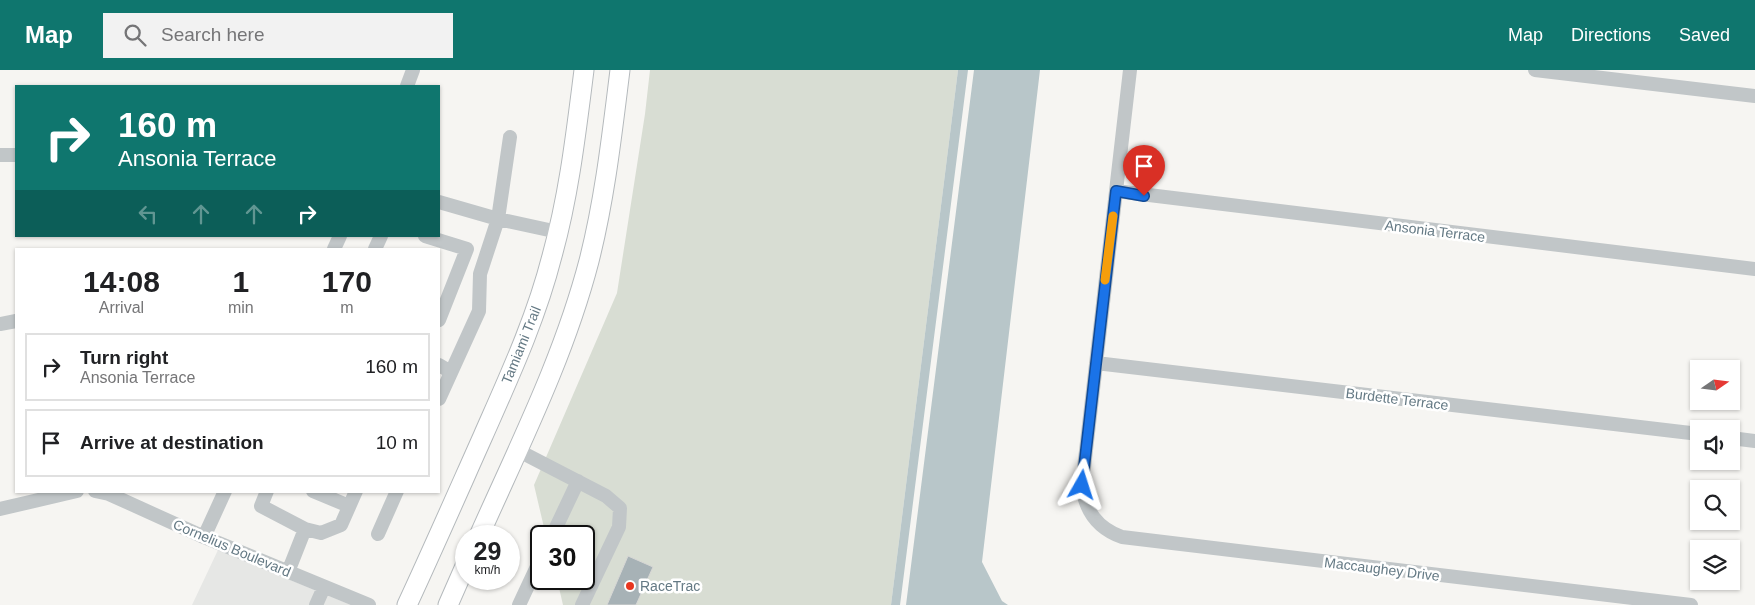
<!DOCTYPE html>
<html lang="en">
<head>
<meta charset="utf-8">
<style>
	body { margin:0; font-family:Helvetica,sans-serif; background:#f2f2f2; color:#202124; height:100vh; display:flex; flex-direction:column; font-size:19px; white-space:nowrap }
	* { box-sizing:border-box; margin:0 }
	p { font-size:16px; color:#757577 }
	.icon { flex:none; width:28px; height:28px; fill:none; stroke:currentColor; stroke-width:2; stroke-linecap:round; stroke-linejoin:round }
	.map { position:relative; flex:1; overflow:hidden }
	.panel { position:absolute; left:15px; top:178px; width:425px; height:245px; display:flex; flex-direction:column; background:#fff; border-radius:0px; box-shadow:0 1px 4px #0004 }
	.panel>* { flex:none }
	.top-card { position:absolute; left:15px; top:15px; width:425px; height:152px; border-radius:0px; box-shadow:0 1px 4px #0004; background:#0f766e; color:#fff; overflow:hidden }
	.needle { width:32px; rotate:76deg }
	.tools { position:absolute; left:1690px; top:290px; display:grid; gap:10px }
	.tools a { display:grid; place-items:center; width:50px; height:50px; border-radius:0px; background:#fff; box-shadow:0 1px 4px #0004; font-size:25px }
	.speed { position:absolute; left:455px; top:455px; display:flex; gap:10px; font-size:25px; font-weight:700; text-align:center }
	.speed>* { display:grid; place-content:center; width:65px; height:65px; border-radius:50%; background:#fff; box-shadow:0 1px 4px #0004; line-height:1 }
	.speed small { font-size:12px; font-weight:400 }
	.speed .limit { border:2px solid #111; border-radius:8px; background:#fff; color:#111 }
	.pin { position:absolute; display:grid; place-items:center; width:42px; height:42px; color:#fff; margin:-51px -21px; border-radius:50% 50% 50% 0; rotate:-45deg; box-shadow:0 0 5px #0007 }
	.pin .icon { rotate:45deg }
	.me { position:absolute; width:55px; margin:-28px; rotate:6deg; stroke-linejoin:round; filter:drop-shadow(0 0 4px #0008) }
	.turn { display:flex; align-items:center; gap:18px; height:105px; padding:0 20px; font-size:22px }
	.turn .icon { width:65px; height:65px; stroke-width:2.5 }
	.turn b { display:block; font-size:35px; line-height:42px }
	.lanes { display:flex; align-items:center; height:48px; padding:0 20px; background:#0003; justify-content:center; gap:25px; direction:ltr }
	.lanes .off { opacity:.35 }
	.eta { display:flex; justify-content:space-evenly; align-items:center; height:85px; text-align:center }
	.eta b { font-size:30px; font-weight:700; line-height:35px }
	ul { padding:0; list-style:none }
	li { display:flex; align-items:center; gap:15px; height:68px; margin:0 10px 8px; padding:0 10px; border:2px solid #e0e0e0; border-radius:0px }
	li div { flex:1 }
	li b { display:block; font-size:19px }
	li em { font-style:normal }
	header { display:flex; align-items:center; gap:30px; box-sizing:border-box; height:70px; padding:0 25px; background:#0f766e; color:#fff }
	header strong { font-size:24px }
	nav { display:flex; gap:28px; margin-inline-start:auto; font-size:18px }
	.search { width:350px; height:45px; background:#f2f2f2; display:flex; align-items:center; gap:12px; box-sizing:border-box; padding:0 18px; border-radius:0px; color:#757577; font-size:19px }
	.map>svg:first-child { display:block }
	.built { fill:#e6e7e5 }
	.green { fill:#d8ddd3 }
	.water { fill:#b8c6c9 }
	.building { fill:#a7b2b6; stroke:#d7d7d5 }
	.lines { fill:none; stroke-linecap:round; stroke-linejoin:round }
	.major-casing { stroke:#b4b9bc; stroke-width:21 }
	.minor { stroke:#c1c6c8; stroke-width:14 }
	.major { stroke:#fff; stroke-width:19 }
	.route-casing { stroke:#114b97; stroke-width:12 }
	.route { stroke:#1a73e8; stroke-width:9 }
	.slow { stroke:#f59e0b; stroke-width:9 }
	.poi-dot { fill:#e8361f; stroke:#fff; stroke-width:2 }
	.labels { text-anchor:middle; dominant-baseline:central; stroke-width:5; stroke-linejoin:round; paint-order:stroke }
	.street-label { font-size:14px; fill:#647984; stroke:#fff }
	.poi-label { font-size:14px; fill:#647984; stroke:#fff; text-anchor:start }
</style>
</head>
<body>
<header>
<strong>Map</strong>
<div class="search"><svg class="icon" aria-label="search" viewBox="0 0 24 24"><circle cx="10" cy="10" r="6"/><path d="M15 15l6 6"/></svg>Search here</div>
<nav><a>Map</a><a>Directions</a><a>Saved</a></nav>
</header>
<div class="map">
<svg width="1755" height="535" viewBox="0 0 1755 535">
	<rect width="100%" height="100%" fill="#f6f5f2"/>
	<path class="built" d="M 218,480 L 351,535 L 192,535 Z"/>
	<path class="green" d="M 650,0 L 958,0 L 891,535 L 563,535 L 557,509 L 584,509 L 584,466 L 546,466 L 534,415 L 617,223 L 645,44 Z"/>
	<path class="water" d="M 958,0 L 968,0 L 900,535 L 891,535 Z
		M 974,0 L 1040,0 L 982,492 L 1002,531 L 1008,535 L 906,535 Z"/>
	<path class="building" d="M 628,486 L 653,497 L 636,535 L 607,535 Z"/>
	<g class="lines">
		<defs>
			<path id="major" d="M 479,466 C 519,376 564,287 589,191 C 605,128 612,64 620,0
				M 407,535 C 433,479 458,422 483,366 C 509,307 536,249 552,186 C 569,125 576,63 584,0
				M 448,535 L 466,494"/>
		</defs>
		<use href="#major" class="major-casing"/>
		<path class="minor" d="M 1130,0 L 1082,415 C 1085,441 1097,458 1122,467 L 1691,535
			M 1535,0 L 1755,26
			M 407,16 L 413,0
			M 0,85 L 16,85
			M 1116,121 L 1755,199
			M 439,132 L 498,149 L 510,67
			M 425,166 L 467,179 L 439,250
			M 334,179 L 340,166
			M 375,179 L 381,166
			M 0,254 L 16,251
			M 1096,293 L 1699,364
			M 439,295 L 451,302
			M 439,329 L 479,241 L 480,204 L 498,149 L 558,162
			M 1731,368 L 1755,371
			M 517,380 L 606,426 L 620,438 L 619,457 L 582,535
			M 95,421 L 109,424 L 204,467 L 369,535
			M 267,421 L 261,436 L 305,459
			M 313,421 L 349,436
			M 0,439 L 77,421
			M 378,464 L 397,421
			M 552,466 L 578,411
			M 204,467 L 225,421
			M 288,502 L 305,459 L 321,463 L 341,455 L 356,421
			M 316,535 L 324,517
			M 519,535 L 541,488"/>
		<use href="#major" class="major"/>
	</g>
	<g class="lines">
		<defs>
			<path id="route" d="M 1082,415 L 1116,121 L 1144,126"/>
		</defs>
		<use href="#route" class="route-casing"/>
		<use href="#route" class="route"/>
		<path class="slow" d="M 1105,210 L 1113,146"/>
	</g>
	<circle class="poi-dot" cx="630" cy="516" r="5"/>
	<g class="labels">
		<g class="street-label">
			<text transform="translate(1435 161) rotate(7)">Ansonia Terrace</text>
			<text transform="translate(521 275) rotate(-68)">Tamiami Trail</text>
			<text transform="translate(1397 329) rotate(7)">Burdette Terrace</text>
			<text transform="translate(232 478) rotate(23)">Cornelius Boulevard</text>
			<text transform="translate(1382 499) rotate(7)">Maccaughey Drive</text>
		</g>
		<g class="poi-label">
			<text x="640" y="516">RaceTrac</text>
		</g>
	</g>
</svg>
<div class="tools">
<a><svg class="needle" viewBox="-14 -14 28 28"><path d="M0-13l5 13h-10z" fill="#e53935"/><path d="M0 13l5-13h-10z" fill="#757577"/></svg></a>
<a><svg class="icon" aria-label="sound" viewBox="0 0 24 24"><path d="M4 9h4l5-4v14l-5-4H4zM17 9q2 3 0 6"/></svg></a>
<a><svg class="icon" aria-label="search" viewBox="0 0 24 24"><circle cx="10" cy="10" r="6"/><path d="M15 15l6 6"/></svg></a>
<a><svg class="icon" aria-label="layers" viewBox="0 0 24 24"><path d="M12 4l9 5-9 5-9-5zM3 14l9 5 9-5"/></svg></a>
</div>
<div class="speed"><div>29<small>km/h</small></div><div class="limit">30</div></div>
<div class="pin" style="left:1144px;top:126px;background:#d93025"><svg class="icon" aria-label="arrive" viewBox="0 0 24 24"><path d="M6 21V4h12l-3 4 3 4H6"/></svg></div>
<svg class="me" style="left:1082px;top:415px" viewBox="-20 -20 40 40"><path d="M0-17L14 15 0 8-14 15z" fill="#1a73e8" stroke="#fff" stroke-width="4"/></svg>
<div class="top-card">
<div class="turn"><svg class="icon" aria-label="right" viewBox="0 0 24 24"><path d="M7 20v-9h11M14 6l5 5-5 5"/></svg><div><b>160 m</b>Ansonia Terrace</div></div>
<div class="lanes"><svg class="icon off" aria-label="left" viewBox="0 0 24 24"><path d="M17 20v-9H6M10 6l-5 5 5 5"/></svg><svg class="icon off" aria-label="ahead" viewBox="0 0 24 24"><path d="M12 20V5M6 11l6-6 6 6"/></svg><svg class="icon off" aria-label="ahead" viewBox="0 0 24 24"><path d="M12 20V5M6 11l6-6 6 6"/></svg><svg class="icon" aria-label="right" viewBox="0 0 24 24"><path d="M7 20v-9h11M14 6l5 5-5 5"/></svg></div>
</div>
<section class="panel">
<div class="eta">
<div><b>14:08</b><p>Arrival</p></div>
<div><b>1</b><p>min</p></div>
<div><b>170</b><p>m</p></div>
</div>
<ul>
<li><svg class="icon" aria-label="right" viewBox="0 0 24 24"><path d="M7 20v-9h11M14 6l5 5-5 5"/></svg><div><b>Turn right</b><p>Ansonia Terrace</p></div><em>160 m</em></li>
<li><svg class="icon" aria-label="arrive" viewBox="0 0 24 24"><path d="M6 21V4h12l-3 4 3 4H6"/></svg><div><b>Arrive at destination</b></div><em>10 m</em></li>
</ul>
</section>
</div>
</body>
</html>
